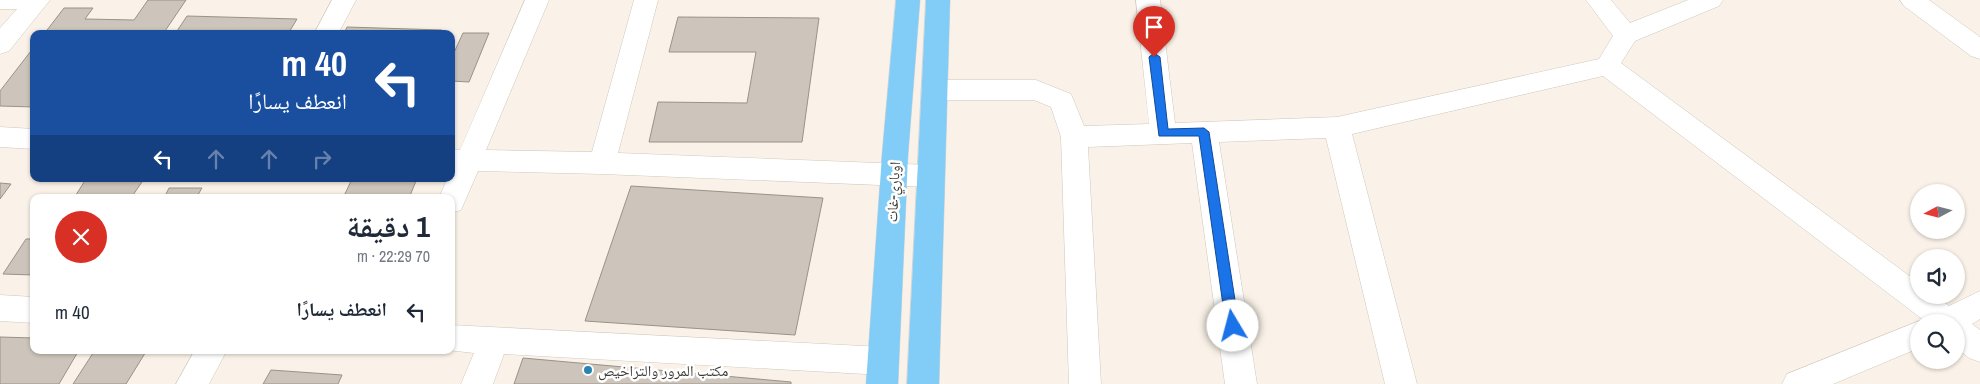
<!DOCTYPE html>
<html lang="ar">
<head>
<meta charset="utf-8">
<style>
	body { margin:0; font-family:"Archivo Narrow","Noto Naskh Arabic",sans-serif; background:#f2f2f3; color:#1f2937; direction:rtl; height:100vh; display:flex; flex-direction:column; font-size:19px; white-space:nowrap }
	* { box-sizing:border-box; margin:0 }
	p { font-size:16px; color:#747a83 }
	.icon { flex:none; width:28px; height:28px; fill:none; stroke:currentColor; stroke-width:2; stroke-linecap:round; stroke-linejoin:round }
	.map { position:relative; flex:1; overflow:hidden; direction:ltr }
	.sheet { position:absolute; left:30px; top:194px; width:425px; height:160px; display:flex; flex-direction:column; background:#fff; border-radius:10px; box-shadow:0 1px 4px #0004; direction:rtl }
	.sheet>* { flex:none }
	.top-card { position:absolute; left:30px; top:30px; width:425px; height:152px; border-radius:10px; box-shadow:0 1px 4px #0004; direction:rtl; background:#1a4fa0; color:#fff; overflow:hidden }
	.needle { width:32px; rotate:263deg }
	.buttons { position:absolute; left:1910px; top:184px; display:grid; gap:10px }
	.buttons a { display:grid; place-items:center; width:55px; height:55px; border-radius:50%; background:#fff; box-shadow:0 1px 4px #0004; font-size:25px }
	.pin { position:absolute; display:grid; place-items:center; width:42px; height:42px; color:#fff; margin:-51px -21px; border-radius:50% 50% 50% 0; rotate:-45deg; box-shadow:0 0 5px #0007 }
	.pin .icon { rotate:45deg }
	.me { position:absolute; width:55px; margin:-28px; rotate:352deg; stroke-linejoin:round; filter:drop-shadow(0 0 4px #0008) }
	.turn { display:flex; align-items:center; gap:18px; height:105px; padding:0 25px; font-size:22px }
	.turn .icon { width:65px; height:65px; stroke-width:2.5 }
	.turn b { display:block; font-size:35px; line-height:42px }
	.lanes { display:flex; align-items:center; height:48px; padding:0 25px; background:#0003; justify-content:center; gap:25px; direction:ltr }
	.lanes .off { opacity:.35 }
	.round { display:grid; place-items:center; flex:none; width:52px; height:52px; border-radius:26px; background:#f2f2f3 }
	.head { display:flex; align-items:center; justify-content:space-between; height:85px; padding:0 25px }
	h1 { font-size:30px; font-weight:800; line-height:38px }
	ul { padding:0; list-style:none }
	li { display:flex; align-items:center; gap:15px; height:65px; padding:0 25px }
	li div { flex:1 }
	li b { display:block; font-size:19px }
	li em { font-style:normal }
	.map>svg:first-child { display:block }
	.building { fill:#cdc5bb; stroke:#999288 }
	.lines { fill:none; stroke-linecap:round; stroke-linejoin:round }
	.minor-casing { stroke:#cec7bc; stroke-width:1 }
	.highway-casing { stroke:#d5d4d3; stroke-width:1 }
	.minor { fill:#fff; fill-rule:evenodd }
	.highway { fill:#81cdf8; fill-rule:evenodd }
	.route { fill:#1a73e8; stroke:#114b97 }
	.poi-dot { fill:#2884b1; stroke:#fff; stroke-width:2 }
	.labels { text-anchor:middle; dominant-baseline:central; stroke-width:5; stroke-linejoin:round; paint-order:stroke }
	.street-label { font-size:15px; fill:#3e3b37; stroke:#fff }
	.poi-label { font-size:15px; fill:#3e3b37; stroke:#fff; text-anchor:start }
</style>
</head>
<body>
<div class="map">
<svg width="1980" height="384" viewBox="0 0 1980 384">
	<rect width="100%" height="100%" fill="#faf2e8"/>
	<path class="building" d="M 148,0 L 186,0 L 163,34 L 44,34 L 64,8 L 93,8 L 85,19 L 134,20 Z
		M 187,16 L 297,19 L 288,34 L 175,34 Z
		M 678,17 L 819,18 L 802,142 L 649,142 L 658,102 L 747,103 L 756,52 L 669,52 Z
		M 347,27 L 442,30 L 440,34 L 344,34 Z
		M 463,33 L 489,33 L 469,82 L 451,81 L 451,59 Z
		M 34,47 L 34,107 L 0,106 L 0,91 Z
		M 86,179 L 144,179 L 133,195 L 165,196 L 169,188 L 202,188 L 196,198 L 74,198 Z
		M 352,179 L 365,179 L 416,181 L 409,198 L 343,198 Z
		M 0,183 L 11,184 L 0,199 Z
		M 631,186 L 823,198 L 795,335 L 585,321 Z
		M 26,239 L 34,239 L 34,275 L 3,274 Z
		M 0,337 L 34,338 L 34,350 L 79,350 L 59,384 L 0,384 Z
		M 95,350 L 147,350 L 126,384 L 73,384 Z
		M 523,358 L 791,382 L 791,384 L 514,384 Z
		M 271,370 L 342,375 L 338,384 L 263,384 Z"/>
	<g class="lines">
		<defs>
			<path id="minor" d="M 0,0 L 50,0 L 9,51 L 0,54 L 0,28 L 17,9 L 0,9 Z
				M 332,0 L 356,0 L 338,34 L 314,34 Z
				M 525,0 L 549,0 L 486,150 L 592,152 L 634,0 L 658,0 L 618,153 L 930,165 L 940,168 L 944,176 L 940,184 L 930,187 L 602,174 L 478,171 L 461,210 L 451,213 L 451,198 L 439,198 L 447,179 L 451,179 L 451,149 L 460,150 Z
				M 1136,0 L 1160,0 L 1175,123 L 1337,117 L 1599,59 L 1613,36 L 1586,0 L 1611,0 L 1630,23 L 1688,0 L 1723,0 L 1719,6 L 1635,41 L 1621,63 L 1919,283 L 1919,295 L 1935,295 L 1949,306 L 1980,291 L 1980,319 L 1972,324 L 1980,330 L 1980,362 L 1969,358 L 1956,347 L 1956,322 L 1926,322 L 1603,76 L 1352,134 L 1417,384 L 1385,384 L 1326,138 L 1219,142 L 1257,384 L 1225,384 L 1192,143 L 1088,147 L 1101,384 L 1069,384 L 1061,137 L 1051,107 L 1034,100 L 934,100 L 925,97 L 921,90 L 925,83 L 934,80 L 1036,80 L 1071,94 L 1084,126 L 1149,124 Z
				M 1900,0 L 1929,0 L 1980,37 L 1980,59 L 1971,56 L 1904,6 Z
				M 0,127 L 34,129 L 34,149 L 0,147 Z
				M 0,295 L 34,297 L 34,323 L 0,321 Z
				M 1919,321 L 1924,322 L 1919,322 L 1919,348 L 1833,384 L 1782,384 L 1787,374 Z
				M 451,325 L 883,347 L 894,351 L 898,361 L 894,371 L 883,375 L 504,354 L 493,384 L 461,384 L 474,353 L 447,350 L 451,350 Z
				M 195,350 L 227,350 L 209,384 L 176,384 Z"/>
			<path id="highway" d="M 896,0 L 920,0 L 908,155 L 898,384 L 866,384 L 882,155 Z
				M 926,0 L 950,0 L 939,384 L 907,384 Z"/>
		</defs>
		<use href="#minor" class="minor-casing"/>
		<use href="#highway" class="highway-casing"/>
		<use href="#minor" class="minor"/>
		<use href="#highway" class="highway"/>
	</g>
	<path class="route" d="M 1154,53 L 1160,57 L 1168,129 L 1204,128 L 1209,132 L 1239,326 L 1237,330 L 1233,331 L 1228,330 L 1226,326 L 1199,136 L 1159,136 L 1149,57 Z"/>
	<circle class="poi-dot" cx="588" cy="370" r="5"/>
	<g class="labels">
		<g class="street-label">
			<text transform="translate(893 192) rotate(-87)">اوباري-غات</text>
		</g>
		<g class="poi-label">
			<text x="598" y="370">مكتب المرور والتراخيص</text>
		</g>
	</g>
</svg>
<div class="buttons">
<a><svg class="needle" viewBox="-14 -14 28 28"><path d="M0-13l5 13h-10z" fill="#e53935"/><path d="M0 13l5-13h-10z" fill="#747a83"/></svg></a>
<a><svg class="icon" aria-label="sound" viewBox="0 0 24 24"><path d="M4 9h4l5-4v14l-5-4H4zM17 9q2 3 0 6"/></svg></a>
<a><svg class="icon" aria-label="search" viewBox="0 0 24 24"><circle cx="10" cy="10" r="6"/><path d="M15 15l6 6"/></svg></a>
</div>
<div class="pin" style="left:1154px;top:57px;background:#d93025"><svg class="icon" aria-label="arrive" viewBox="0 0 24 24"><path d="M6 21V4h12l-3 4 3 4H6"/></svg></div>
<svg class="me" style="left:1233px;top:326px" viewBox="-20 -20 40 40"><circle r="19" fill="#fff"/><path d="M0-13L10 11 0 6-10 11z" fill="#1a73e8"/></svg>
<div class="top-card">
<div class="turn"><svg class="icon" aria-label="left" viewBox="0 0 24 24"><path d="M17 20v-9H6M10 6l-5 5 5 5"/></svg><div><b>40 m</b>انعطف يسارًا</div></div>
<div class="lanes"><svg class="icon" aria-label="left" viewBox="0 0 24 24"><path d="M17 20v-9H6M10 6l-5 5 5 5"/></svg><svg class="icon off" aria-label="ahead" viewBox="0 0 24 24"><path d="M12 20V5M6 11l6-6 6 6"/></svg><svg class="icon off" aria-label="ahead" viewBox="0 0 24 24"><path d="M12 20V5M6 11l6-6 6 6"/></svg><svg class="icon off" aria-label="right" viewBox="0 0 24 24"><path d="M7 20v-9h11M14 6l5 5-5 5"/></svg></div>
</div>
<section class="sheet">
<div class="head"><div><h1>1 دقيقة</h1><p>70 m · 22:29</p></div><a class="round" style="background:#d93025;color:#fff"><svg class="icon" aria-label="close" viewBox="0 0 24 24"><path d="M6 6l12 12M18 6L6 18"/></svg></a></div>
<ul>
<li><svg class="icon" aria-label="left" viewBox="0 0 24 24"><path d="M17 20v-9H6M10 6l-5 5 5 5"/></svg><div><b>انعطف يسارًا</b></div><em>40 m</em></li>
</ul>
</section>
</div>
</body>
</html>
